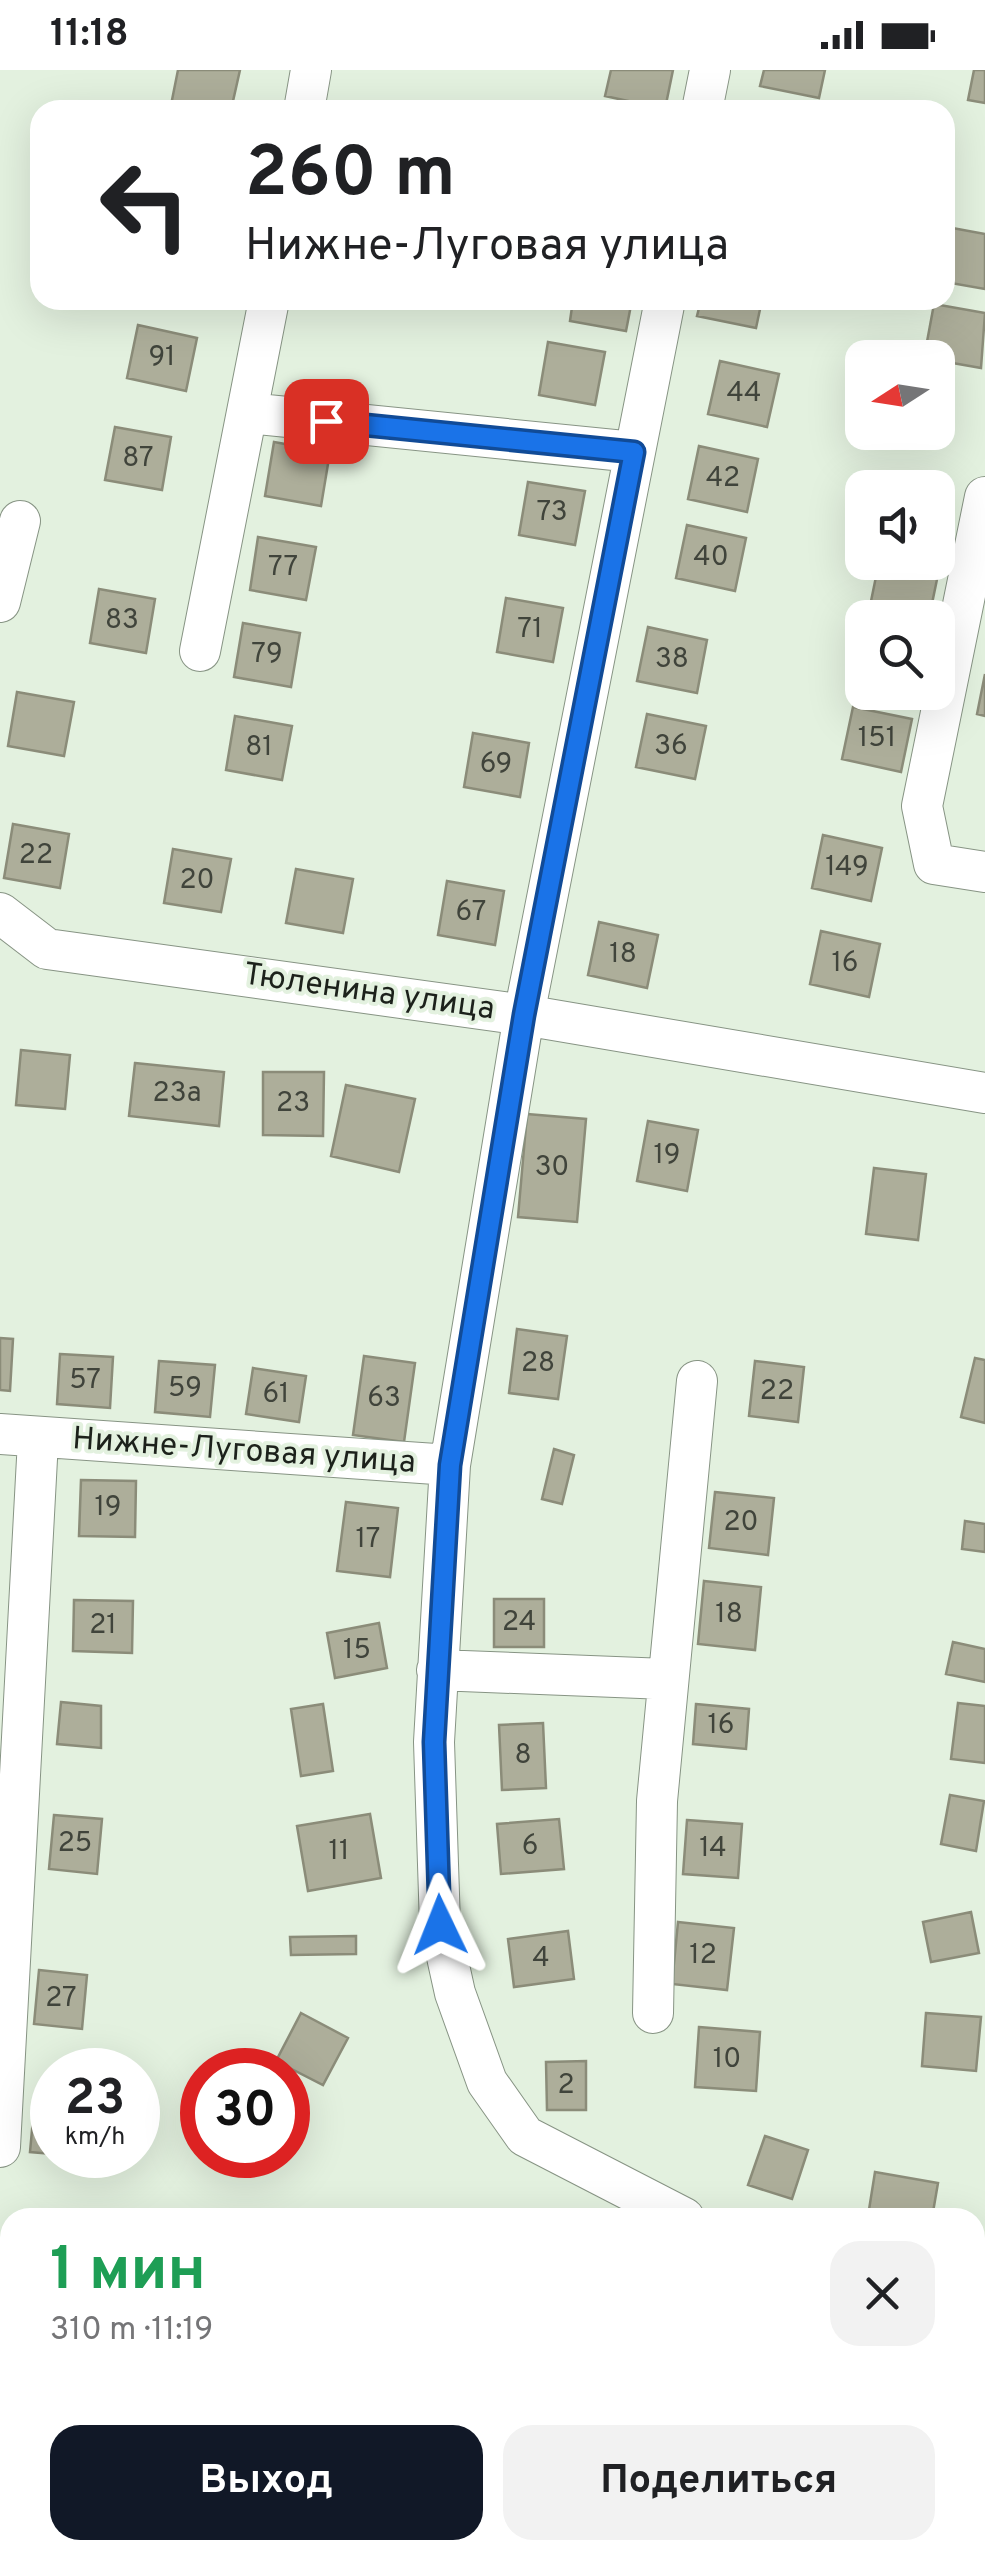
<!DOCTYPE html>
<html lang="ru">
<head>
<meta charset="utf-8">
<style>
	body { margin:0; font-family:Overpass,sans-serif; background:#f2f2f2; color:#202124; height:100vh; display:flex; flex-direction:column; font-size:38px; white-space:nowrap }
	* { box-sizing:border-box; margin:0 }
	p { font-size:32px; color:#757577 }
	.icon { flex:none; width:55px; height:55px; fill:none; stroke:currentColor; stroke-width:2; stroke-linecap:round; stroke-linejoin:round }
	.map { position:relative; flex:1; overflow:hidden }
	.sheet { position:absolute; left:0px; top:2138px; width:985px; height:352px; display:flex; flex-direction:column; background:#fff; border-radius:30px 30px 0 0; box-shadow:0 10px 40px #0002 }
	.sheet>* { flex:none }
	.hud { position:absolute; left:30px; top:30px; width:925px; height:210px; border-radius:30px; box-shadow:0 10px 40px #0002; background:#fff; color:#202124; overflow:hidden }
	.needle { width:65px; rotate:258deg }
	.controls { position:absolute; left:845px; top:270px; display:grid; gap:20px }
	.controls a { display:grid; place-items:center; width:110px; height:110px; border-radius:20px; background:#fff; box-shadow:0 10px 40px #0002; font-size:50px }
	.speed { position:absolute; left:30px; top:1978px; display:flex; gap:20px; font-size:50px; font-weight:700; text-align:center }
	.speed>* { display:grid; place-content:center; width:130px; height:130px; border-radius:50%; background:#fff; box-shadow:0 10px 40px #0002; line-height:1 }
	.speed small { font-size:25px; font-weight:400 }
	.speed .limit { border:15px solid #d22; background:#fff; color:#111 }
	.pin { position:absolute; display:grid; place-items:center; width:85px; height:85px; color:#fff; margin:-42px; border-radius:20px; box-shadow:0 5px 15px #0006 }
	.me { position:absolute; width:110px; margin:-55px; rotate:358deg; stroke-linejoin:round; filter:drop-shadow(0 0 8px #0008) }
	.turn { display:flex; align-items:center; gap:35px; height:210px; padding:0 50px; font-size:45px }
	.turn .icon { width:130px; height:130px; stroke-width:2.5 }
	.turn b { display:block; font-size:70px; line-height:85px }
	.round { display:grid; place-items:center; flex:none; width:105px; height:105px; border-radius:30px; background:#f2f2f2 }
	.summary { display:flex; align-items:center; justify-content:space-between; height:170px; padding:0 50px }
	h1 { font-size:60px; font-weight:700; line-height:75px; color:#1e9e55 }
	.cta { display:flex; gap:20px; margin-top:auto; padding:20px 50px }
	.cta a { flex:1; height:115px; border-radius:30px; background:#111827; color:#fff; font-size:40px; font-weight:700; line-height:115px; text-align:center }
	.cta a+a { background:#f2f2f2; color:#202124 }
	.status { display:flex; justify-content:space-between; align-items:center; height:70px; padding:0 50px; background:#fff; direction:ltr }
	.status svg { height:28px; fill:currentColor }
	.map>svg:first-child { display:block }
	.building { fill:#adae9a; stroke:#8b8c79; stroke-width:2.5 }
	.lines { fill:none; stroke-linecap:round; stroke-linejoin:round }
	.minor-casing { stroke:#879484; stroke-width:42 }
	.minor { stroke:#fff; stroke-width:40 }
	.route-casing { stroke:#114b97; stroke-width:25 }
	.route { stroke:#1a73e8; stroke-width:18 }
	.labels { text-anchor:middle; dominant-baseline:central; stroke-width:8; stroke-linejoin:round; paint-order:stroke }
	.number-label { font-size:28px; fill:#40443b }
	.street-label { font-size:32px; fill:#1c211b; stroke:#e3f1df }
</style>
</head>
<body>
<div class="status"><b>11:18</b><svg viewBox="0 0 49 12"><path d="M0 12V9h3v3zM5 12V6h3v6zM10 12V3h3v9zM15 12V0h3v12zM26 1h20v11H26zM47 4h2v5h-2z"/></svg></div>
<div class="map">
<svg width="985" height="2489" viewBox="0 0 985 2489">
	<rect width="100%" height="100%" fill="#e3f1df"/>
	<path class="building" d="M 178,0 L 240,0 L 231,40 L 170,40 Z
		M 611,0 L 673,0 L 665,39 L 605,26 Z
		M 764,0 L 825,0 L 819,28 L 760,16 Z
		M 974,0 L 985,0 L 985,33 L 968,30 Z
		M 947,157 L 985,164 L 985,219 L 945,212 Z
		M 573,230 L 632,230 L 626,261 L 570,251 Z
		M 701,230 L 762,230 L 756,258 L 697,246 Z
		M 934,234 L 985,243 L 981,298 L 924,288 Z
		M 138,255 L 197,268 L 186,321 L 127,308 Z
		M 548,272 L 605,282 L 595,335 L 539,325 Z
		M 720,291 L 779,304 L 767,357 L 708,344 Z
		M 115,357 L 171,367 L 162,420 L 105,410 Z
		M 274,372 L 330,382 L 321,436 L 265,426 Z
		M 699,376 L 758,389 L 747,442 L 688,429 Z
		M 528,412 L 585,421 L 575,475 L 519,465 Z
		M 687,455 L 746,468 L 735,521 L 676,508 Z
		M 258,467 L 316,477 L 306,530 L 250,520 Z
		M 879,492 L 940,495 L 929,548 L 870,536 Z
		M 99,519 L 155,529 L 146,583 L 90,573 Z
		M 506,528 L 563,538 L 553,592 L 497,582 Z
		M 243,553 L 300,563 L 291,617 L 234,607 Z
		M 648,557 L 707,570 L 697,623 L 637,611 Z
		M 985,604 L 985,646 L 977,644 Z
		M 17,622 L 74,632 L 64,686 L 8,676 Z
		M 853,637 L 912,649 L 901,702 L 842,689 Z
		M 647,644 L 706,656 L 695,709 L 636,697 Z
		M 235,646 L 292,656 L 282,710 L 226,700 Z
		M 473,663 L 529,673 L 520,727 L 464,717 Z
		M 13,754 L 69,764 L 60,818 L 4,808 Z
		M 823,765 L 882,778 L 871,831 L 812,818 Z
		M 173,779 L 231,789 L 221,842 L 164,833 Z
		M 296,799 L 353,809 L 343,863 L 286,853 Z
		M 447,811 L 504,821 L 495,875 L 438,865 Z
		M 599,852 L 658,865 L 647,918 L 588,905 Z
		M 821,861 L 880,874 L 869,927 L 810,914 Z
		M 21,980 L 70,985 L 65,1039 L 16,1035 Z
		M 135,993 L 224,1002 L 219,1056 L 129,1046 Z
		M 263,1002 L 324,1002 L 323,1066 L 263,1065 Z
		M 346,1015 L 415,1029 L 399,1102 L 331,1086 Z
		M 527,1044 L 586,1049 L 577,1152 L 518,1147 Z
		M 648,1051 L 698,1060 L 687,1121 L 637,1111 Z
		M 874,1098 L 926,1104 L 918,1170 L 866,1164 Z
		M 517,1259 L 567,1266 L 558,1329 L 509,1323 Z
		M 0,1268 L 13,1269 L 10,1321 L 0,1320 Z
		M 60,1284 L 113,1287 L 110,1338 L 57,1334 Z
		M 364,1286 L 415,1293 L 404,1372 L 353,1365 Z
		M 975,1288 L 985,1290 L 985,1353 L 961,1347 Z
		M 159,1291 L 215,1295 L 210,1347 L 155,1342 Z
		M 755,1291 L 804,1297 L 798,1352 L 749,1346 Z
		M 253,1298 L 306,1306 L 299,1352 L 246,1344 Z
		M 554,1379 L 574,1385 L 562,1434 L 542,1429 Z
		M 81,1410 L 136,1411 L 135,1467 L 79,1466 Z
		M 715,1422 L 774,1428 L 768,1485 L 709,1478 Z
		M 346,1432 L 398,1438 L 390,1507 L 337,1501 Z
		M 965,1451 L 985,1454 L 985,1482 L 962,1479 Z
		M 704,1511 L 761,1517 L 755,1580 L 698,1574 Z
		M 494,1529 L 544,1529 L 544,1577 L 494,1577 Z
		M 74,1530 L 133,1531 L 132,1583 L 73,1581 Z
		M 379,1553 L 387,1598 L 335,1608 L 327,1563 Z
		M 953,1572 L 985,1579 L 985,1612 L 946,1604 Z
		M 61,1632 L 101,1636 L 101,1678 L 57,1674 Z
		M 958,1633 L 985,1636 L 985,1693 L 951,1689 Z
		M 323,1634 L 333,1701 L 301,1706 L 291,1639 Z
		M 696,1634 L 749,1639 L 746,1679 L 693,1674 Z
		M 543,1653 L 546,1718 L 502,1720 L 499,1655 Z
		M 950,1725 L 984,1731 L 976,1781 L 941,1774 Z
		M 370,1744 L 381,1808 L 308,1821 L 297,1756 Z
		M 54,1745 L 102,1749 L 97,1804 L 49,1799 Z
		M 559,1749 L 564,1799 L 501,1804 L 497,1754 Z
		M 687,1750 L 742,1754 L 738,1808 L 683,1804 Z
		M 971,1842 L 979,1883 L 931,1892 L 923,1852 Z
		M 678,1852 L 734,1858 L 727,1920 L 672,1914 Z
		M 568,1861 L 574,1909 L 514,1917 L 508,1869 Z
		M 356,1866 L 356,1884 L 291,1885 L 290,1867 Z
		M 39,1900 L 87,1905 L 82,1959 L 34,1954 Z
		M 301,1943 L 348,1968 L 323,2015 L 276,1991 Z
		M 926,1943 L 981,1947 L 976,2001 L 922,1996 Z
		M 699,1957 L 760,1962 L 756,2021 L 695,2017 Z
		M 586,1991 L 586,2040 L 547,2040 L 546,1992 Z
		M 35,2027 L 52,2029 L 52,2084 L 30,2082 Z
		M 765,2066 L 808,2080 L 792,2129 L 748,2115 Z
		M 875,2102 L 938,2113 L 932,2148 L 868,2146 Z
		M 803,2480 L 844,2480 L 844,2489 L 803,2489 Z"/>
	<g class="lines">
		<defs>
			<path id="minor" d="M 304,40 L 311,0
				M 702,40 L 710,0
				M 665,230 L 524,945 L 450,1395 L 434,1672 L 440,1855 L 455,1923 L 487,2012 L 525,2066 L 684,2148
				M 248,343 L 634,382
				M 985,427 L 922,736 L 934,794 L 985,802
				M 0,532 L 20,451
				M 200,581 L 269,230
				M 0,843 L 47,879 L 524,945 L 985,1023
				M 0,1364 L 450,1395
				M 437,1600 L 666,1609
				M 653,1943 L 657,1731 L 697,1311
				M 0,2077 L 38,1370
				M 975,2199 L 985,2201
				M 975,2404 L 985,2407"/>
		</defs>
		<use href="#minor" class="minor-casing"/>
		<use href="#minor" class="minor"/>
	</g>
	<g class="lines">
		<defs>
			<path id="route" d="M 326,351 L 634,382 L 524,945 L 450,1395 L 434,1672 L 440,1855"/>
		</defs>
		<use href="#route" class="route-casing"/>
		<use href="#route" class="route"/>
	</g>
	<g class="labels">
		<g class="number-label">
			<text x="162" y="288">91</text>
			<text x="744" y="324">44</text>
			<text x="138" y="389">87</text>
			<text x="723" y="409">42</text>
			<text x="552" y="443">73</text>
			<text x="711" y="488">40</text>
			<text x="283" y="498">77</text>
			<text x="122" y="551">83</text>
			<text x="530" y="560">71</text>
			<text x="267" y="585">79</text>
			<text x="672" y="590">38</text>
			<text x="877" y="669">151</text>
			<text x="671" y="677">36</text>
			<text x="259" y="678">81</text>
			<text x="496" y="695">69</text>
			<text x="36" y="786">22</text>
			<text x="847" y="798">149</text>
			<text x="197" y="811">20</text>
			<text x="471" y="843">67</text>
			<text x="623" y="885">18</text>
			<text x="845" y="894">16</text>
			<text x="177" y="1024">23а</text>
			<text x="293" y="1034">23</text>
			<text x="667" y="1086">19</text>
			<text x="552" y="1098">30</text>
			<text x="538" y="1294">28</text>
			<text x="85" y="1311">57</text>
			<text x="185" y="1319">59</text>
			<text x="777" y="1322">22</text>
			<text x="276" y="1325">61</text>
			<text x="384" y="1329">63</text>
			<text x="108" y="1438">19</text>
			<text x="741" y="1453">20</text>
			<text x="368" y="1470">17</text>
			<text x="729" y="1545">18</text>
			<text x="519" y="1553">24</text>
			<text x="103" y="1556">21</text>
			<text x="357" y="1581">15</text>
			<text x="721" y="1656">16</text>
			<text x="523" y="1686">8</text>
			<text x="75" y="1774">25</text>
			<text x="530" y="1777">6</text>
			<text x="713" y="1779">14</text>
			<text x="339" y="1782">11</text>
			<text x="703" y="1886">12</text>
			<text x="541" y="1889">4</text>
			<text x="61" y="1929">27</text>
			<text x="727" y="1990">10</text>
			<text x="566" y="2016">2</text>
		</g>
		<g class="street-label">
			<text transform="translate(369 923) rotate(8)">Тюленина улица</text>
			<text transform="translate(244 1382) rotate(4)">Нижне-Луговая улица</text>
		</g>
	</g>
</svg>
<div class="controls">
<a><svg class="needle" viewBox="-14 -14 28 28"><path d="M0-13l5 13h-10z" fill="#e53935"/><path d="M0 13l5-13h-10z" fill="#757577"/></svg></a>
<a><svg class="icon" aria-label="sound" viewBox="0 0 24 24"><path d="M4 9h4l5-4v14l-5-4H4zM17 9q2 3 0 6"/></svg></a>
<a><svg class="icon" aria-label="search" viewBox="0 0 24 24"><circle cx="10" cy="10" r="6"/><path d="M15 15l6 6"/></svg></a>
</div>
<div class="speed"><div>23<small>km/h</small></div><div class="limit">30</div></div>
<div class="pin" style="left:326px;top:351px;background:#d93025"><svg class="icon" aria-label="arrive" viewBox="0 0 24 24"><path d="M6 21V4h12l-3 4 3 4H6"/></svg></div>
<svg class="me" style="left:440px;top:1855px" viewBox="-20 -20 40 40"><path d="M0-17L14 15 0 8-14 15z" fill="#1a73e8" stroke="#fff" stroke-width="4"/></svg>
<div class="hud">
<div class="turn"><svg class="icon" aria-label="left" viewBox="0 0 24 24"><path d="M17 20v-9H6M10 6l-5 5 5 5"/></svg><div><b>260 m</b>Нижне-Луговая улица</div></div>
</div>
<section class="sheet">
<div class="summary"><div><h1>1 мин</h1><p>310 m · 11:19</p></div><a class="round"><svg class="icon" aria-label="close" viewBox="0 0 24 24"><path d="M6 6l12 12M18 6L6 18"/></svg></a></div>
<div class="cta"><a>Выход</a><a>Поделиться</a></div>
</section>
</div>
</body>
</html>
